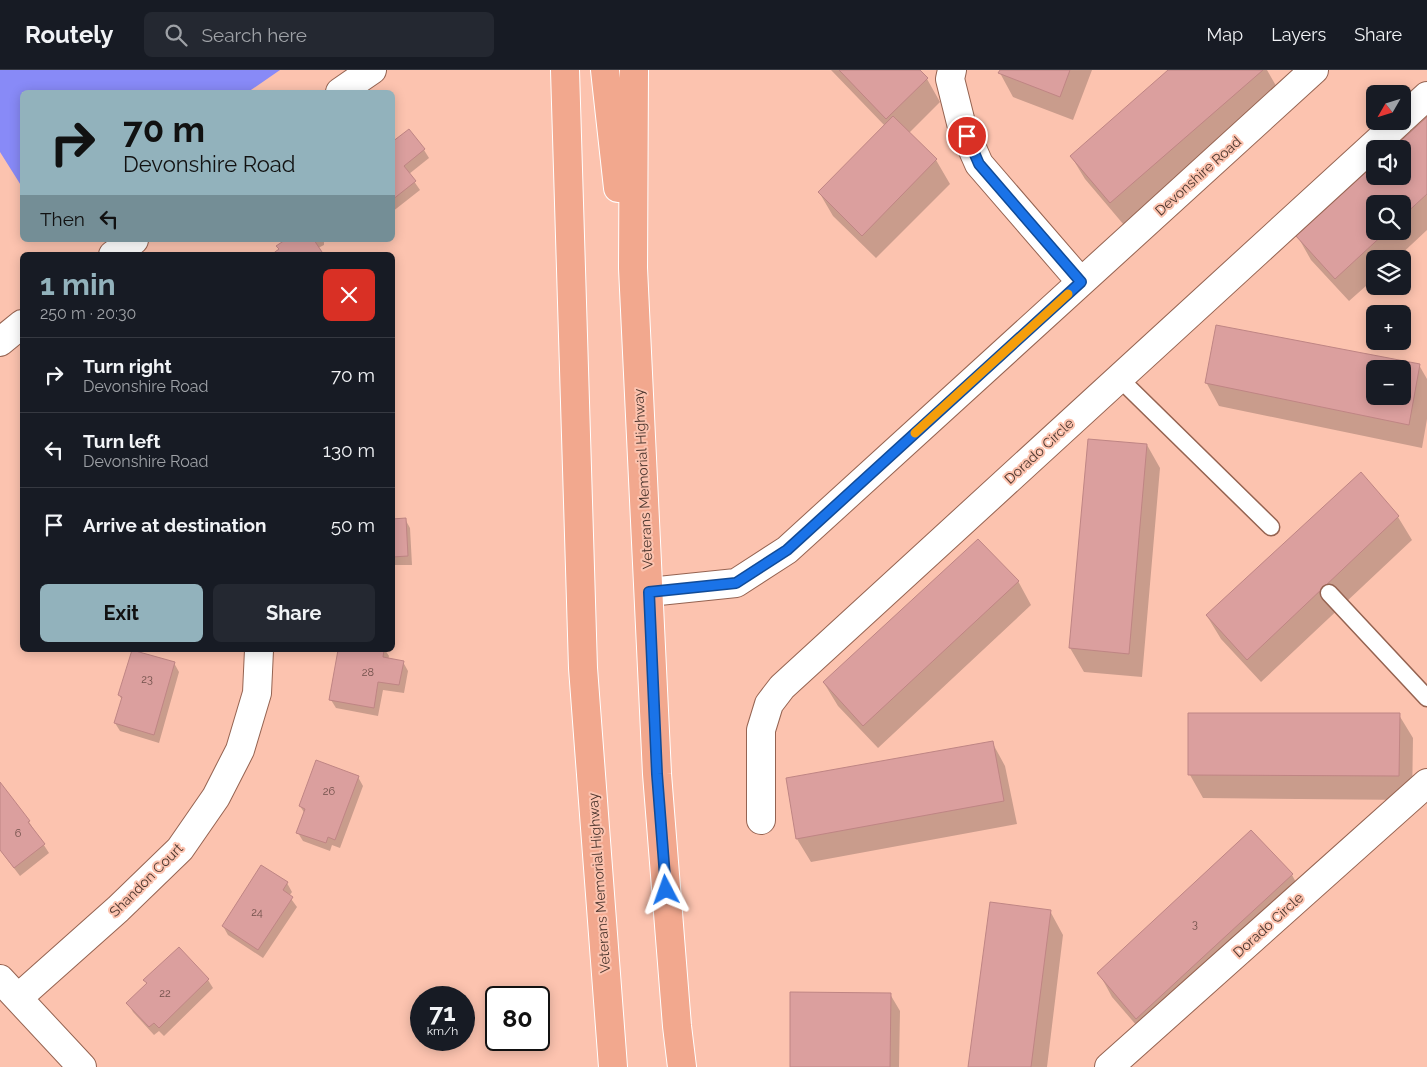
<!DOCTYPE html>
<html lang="en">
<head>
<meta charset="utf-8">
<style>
	body { margin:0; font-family:Raleway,sans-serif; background:#242831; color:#f1f3f6; height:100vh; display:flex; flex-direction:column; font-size:19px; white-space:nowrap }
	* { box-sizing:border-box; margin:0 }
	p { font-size:16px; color:#9ea1a6 }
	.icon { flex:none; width:28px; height:28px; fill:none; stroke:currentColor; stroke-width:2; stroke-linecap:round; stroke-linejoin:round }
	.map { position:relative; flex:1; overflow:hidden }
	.panel { position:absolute; left:20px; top:182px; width:375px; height:400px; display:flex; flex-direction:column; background:#171b24; border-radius:8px; box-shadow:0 2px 12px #0003 }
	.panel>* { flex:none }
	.top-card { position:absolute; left:20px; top:20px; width:375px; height:152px; border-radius:8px; box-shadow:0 2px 12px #0003; background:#92b2bc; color:#111; overflow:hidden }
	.needle { width:32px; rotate:231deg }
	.tools { position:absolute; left:1366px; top:15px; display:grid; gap:10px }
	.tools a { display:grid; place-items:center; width:45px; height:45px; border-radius:8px; background:#171b24; box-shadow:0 2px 12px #0003; font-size:25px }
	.speed { position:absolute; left:410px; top:916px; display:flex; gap:10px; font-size:25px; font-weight:700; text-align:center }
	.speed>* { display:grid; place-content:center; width:65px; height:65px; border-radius:50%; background:#171b24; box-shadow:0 2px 12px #0003; line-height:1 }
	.speed small { font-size:12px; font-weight:400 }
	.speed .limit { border:2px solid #111; border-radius:8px; background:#fff; color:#111 }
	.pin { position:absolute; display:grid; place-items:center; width:42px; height:42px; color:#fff; margin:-21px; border:2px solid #fff; border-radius:50%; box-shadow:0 1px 5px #0007 }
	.me { position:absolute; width:55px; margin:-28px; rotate:356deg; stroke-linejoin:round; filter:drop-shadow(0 0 4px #0008) }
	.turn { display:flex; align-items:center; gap:18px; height:105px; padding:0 20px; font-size:22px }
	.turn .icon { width:65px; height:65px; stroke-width:2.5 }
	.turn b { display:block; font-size:35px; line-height:42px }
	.then { display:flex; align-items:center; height:48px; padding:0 20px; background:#0003; gap:10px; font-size:19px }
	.round { display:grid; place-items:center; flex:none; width:52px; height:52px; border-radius:8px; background:#242831 }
	.summary { display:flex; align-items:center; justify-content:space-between; height:85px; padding:0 20px }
	h1 { font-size:30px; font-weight:700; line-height:38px; color:#92b2bc }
	.cta { display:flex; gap:10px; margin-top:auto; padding:10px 20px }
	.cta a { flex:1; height:58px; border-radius:8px; background:#92b2bc; color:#111; font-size:20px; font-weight:700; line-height:58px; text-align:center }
	.cta a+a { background:#242831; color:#f1f3f6 }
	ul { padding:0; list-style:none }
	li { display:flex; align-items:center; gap:15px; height:75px; padding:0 20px; border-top:1px solid #363941 }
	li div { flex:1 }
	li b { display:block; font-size:19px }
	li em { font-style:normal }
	header { display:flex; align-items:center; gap:30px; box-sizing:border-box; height:70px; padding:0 25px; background:#171b24; border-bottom:1px solid #363941 }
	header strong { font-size:24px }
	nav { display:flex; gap:28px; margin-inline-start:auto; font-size:18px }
	.search { width:350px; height:45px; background:#242831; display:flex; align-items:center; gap:12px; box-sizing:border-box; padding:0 18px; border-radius:8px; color:#9ea1a6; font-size:19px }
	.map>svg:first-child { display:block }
	.forest { fill:#888af7 }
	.shadow { fill:#0003; fill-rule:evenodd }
	.building { fill:#db9f9e; stroke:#bf8584; fill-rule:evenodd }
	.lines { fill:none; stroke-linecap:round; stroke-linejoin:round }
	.service-casing { stroke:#956351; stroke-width:19 }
	.minor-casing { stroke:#956351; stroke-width:30 }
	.trunk-casing { stroke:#fff; stroke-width:30 }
	.service { stroke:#fff; stroke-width:16 }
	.minor { stroke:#fff; stroke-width:28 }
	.trunk { stroke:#f2a88e; stroke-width:28 }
	.route-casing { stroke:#114b97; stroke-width:12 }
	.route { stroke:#1a73e8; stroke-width:9 }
	.slow { stroke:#f59e0b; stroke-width:9 }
	.labels { text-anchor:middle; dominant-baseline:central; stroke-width:4; stroke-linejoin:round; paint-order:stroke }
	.number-label { font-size:11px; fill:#70504a }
	.street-label { font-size:14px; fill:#4c362e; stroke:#fcc3af }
</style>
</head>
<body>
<header>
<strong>Routely</strong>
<div class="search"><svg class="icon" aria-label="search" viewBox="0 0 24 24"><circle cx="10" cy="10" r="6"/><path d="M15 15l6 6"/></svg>Search here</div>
<nav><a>Map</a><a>Layers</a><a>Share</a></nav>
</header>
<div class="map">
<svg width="1427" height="997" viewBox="0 0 1427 997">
	<rect width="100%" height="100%" fill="#fcc3af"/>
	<path class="forest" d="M 0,0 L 280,0 L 248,22 L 22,22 L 22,117 L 0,82 Z"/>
	<path class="shadow" d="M 831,0 L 918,0 L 927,9 L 940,32 L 909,63 L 936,90 L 950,114 L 876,188 L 833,146 L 819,122 L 885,56 Z
		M 1001,0 L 1092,0 L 1073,50 L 1013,27 L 1000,3 Z
		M 1170,0 L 1267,0 L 1279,21 L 1124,155 L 1085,109 L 1071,86 Z
		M 1427,48 L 1427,160 L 1396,189 L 1375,189 L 1375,208 L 1349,231 L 1311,190 L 1298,167 L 1375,96 L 1375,106 L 1402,106 ZM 1375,134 L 1402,134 L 1402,161 L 1375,161 Z
		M 392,73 L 424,80 L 429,88 L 409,104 L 420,120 L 392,142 Z
		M 287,170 L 324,170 L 324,175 L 318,178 L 323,185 L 273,185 L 280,180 Z
		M 1419,295 L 1427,309 L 1427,349 L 1422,378 L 1219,336 L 1206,312 ZM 1375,299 L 1402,299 L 1402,326 L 1375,326 Z
		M 1089,370 L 1147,375 L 1160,398 L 1142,607 L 1084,602 L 1070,578 Z
		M 1398,447 L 1412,470 L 1261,612 L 1221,569 L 1207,546 Z
		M 405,449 L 410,458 L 412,495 L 393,495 L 392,450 Z
		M 1018,511 L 1031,535 L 878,678 L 838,636 L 824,613 Z
		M 339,580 L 385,580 L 389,586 L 388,590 L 403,592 L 408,601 L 404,623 L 383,620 L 378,646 L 336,638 L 331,630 Z
		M 174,593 L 179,602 L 159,673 L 120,661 L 115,653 L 122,630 L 119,625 Z
		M 1399,645 L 1413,668 L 1412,730 L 1203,728 L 1190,705 Z
		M 992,672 L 1005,696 L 1017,754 L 811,792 L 797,769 Z
		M 358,707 L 363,716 L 340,778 L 332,775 L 330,781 L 303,771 L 298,763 L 305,744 L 300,736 Z
		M 0,714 L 29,752 L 49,783 L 20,806 L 0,780 Z
		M 1292,805 L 1305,829 L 1150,971 L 1112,927 L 1099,903 Z
		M 287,813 L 292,822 L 289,826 L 297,837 L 263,888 L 228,865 L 223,856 Z
		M 1050,841 L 1063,865 L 1047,997 L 970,997 Z
		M 145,910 L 208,910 L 213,918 L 164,966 L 159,961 L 154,965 L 133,942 L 128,933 L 147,914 Z
		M 890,924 L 900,941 L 899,997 L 791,997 Z"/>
	<path class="building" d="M 839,0 L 920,0 L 928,8 L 886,49 Z
		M 1000,0 L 1070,0 L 1060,27 L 998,3 Z
		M 1168,0 L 1263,0 L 1110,133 L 1070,86 Z
		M 893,46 L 937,89 L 862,166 L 818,122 Z
		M 1427,47 L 1427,124 L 1402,147 L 1402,134 L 1375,134 L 1375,161 L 1387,161 L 1335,209 L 1296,166 L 1375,94 L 1375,106 L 1402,106 L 1402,79 L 1392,79 Z
		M 409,59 L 425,79 L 404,96 L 416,111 L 392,130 L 392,72 Z
		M 285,170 L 314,170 L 324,185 L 271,185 L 279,179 L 276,176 Z
		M 1216,255 L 1420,294 L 1409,355 L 1205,313 ZM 1375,299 L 1402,299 L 1402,326 L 1375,326 Z
		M 1088,369 L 1147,374 L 1129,584 L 1069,578 Z
		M 1361,402 L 1399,446 L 1247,590 L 1206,545 Z
		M 406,448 L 408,486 L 392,487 L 392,449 Z
		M 978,469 L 1019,511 L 863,656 L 823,612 Z
		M 132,580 L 175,592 L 154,665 L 114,653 L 122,627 L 118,625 Z
		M 338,580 L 384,580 L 383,587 L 404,591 L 399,615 L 378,612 L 374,638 L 329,630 Z
		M 1188,643 L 1400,643 L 1399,706 L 1188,705 Z
		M 993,671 L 1004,731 L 796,769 L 786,708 Z
		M 316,690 L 359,706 L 335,770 L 328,767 L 326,773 L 296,763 L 305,739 L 299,736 Z
		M 0,712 L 30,751 L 28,752 L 45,774 L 14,798 L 0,780 Z
		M 1251,760 L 1293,804 L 1136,949 L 1097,903 Z
		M 261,795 L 288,812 L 283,820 L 293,827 L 258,880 L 222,856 Z
		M 990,832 L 1051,840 L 1031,997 L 968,997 Z
		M 179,877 L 209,909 L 159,958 L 154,953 L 149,957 L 126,933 L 147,913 L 143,910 Z
		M 790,922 L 891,923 L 890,997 L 790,997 Z"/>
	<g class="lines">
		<defs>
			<path id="service" d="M 1119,308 L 1271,457
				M 1329,523 L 1427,628"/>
			<path id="minor" d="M 952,0 L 950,9 L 961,53 L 979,94 L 1081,212
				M 340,22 L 372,0
				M 1402,49 L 1427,26
				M 113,185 L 134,170
				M 0,272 L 22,254
				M 649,522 L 736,513 L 787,480 L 1314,0
				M 761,750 L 761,660 L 769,634 L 782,617 L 1400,51
				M 0,909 L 82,997
				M 18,928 L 118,839 L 180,779 L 216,727 L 240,680 L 257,623 L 259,580
				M 1109,997 L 1427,713"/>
			<path id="trunk" d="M 565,0 L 583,598 L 613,997
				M 605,0 L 618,118
				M 634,0 L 633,198 L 657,704 L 677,956 L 682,997"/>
		</defs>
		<use href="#service" class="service-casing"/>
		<use href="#minor" class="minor-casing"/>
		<use href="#trunk" class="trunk-casing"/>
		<use href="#service" class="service"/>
		<use href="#minor" class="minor"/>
		<use href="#trunk" class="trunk"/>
	</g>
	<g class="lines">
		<defs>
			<path id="route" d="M 666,820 L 657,704 L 649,522 L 736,513 L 787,480 L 1081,212 L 979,94 L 967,66"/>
		</defs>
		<use href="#route" class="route-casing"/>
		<use href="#route" class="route"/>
		<path class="slow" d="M 915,363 L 1068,224"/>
	</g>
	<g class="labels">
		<g class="number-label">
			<text x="368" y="602">28</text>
			<text x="147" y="609">23</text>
			<text x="329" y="721">26</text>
			<text x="18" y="763">6</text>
			<text x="257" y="842">24</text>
			<text x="1195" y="854">3</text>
			<text x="165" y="923">22</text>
		</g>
		<g class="street-label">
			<text transform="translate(1198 106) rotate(-42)">Devonshire Road</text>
			<text transform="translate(1039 381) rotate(-43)">Dorado Circle</text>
			<text transform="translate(643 409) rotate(-93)">Veterans Memorial Highway</text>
			<text transform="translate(146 810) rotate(-45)">Shandon Court</text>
			<text transform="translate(599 813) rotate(-94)">Veterans Memorial Highway</text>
			<text transform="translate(1268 855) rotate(-42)">Dorado Circle</text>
		</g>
	</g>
</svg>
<div class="tools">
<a><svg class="needle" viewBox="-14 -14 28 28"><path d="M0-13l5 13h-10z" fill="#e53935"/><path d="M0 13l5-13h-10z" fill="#9ea1a6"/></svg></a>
<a><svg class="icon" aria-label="sound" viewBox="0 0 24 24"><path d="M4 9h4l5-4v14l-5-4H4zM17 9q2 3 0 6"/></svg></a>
<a><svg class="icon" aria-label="search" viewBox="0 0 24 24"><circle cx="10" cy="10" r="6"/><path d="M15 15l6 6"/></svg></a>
<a><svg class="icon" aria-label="layers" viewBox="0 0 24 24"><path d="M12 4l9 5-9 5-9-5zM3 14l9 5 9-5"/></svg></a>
<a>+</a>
<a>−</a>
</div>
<div class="speed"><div>71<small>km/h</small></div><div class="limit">80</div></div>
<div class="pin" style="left:967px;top:66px;background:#d93025"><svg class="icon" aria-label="arrive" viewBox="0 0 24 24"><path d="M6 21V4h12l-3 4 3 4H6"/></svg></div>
<svg class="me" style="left:666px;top:820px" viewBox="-20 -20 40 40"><path d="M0-17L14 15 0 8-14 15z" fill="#1a73e8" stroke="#fff" stroke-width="4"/></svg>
<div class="top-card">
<div class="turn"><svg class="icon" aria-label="right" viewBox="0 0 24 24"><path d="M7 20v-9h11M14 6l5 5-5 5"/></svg><div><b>70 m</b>Devonshire Road</div></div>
<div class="then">Then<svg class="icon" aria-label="left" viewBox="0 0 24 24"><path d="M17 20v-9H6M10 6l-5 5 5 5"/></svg></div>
</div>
<section class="panel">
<div class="summary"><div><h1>1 min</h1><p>250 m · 20:30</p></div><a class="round" style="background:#d93025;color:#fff"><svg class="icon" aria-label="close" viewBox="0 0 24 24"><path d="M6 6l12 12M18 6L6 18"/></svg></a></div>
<ul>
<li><svg class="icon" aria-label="right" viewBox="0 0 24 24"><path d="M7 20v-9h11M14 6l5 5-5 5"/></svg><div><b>Turn right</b><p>Devonshire Road</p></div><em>70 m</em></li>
<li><svg class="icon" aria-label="left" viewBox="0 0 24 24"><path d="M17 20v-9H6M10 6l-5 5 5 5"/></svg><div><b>Turn left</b><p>Devonshire Road</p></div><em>130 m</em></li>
<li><svg class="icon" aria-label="arrive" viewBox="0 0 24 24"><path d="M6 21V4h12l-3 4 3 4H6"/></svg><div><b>Arrive at destination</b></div><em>50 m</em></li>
</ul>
<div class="cta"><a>Exit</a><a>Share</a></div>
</section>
</div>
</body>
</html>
